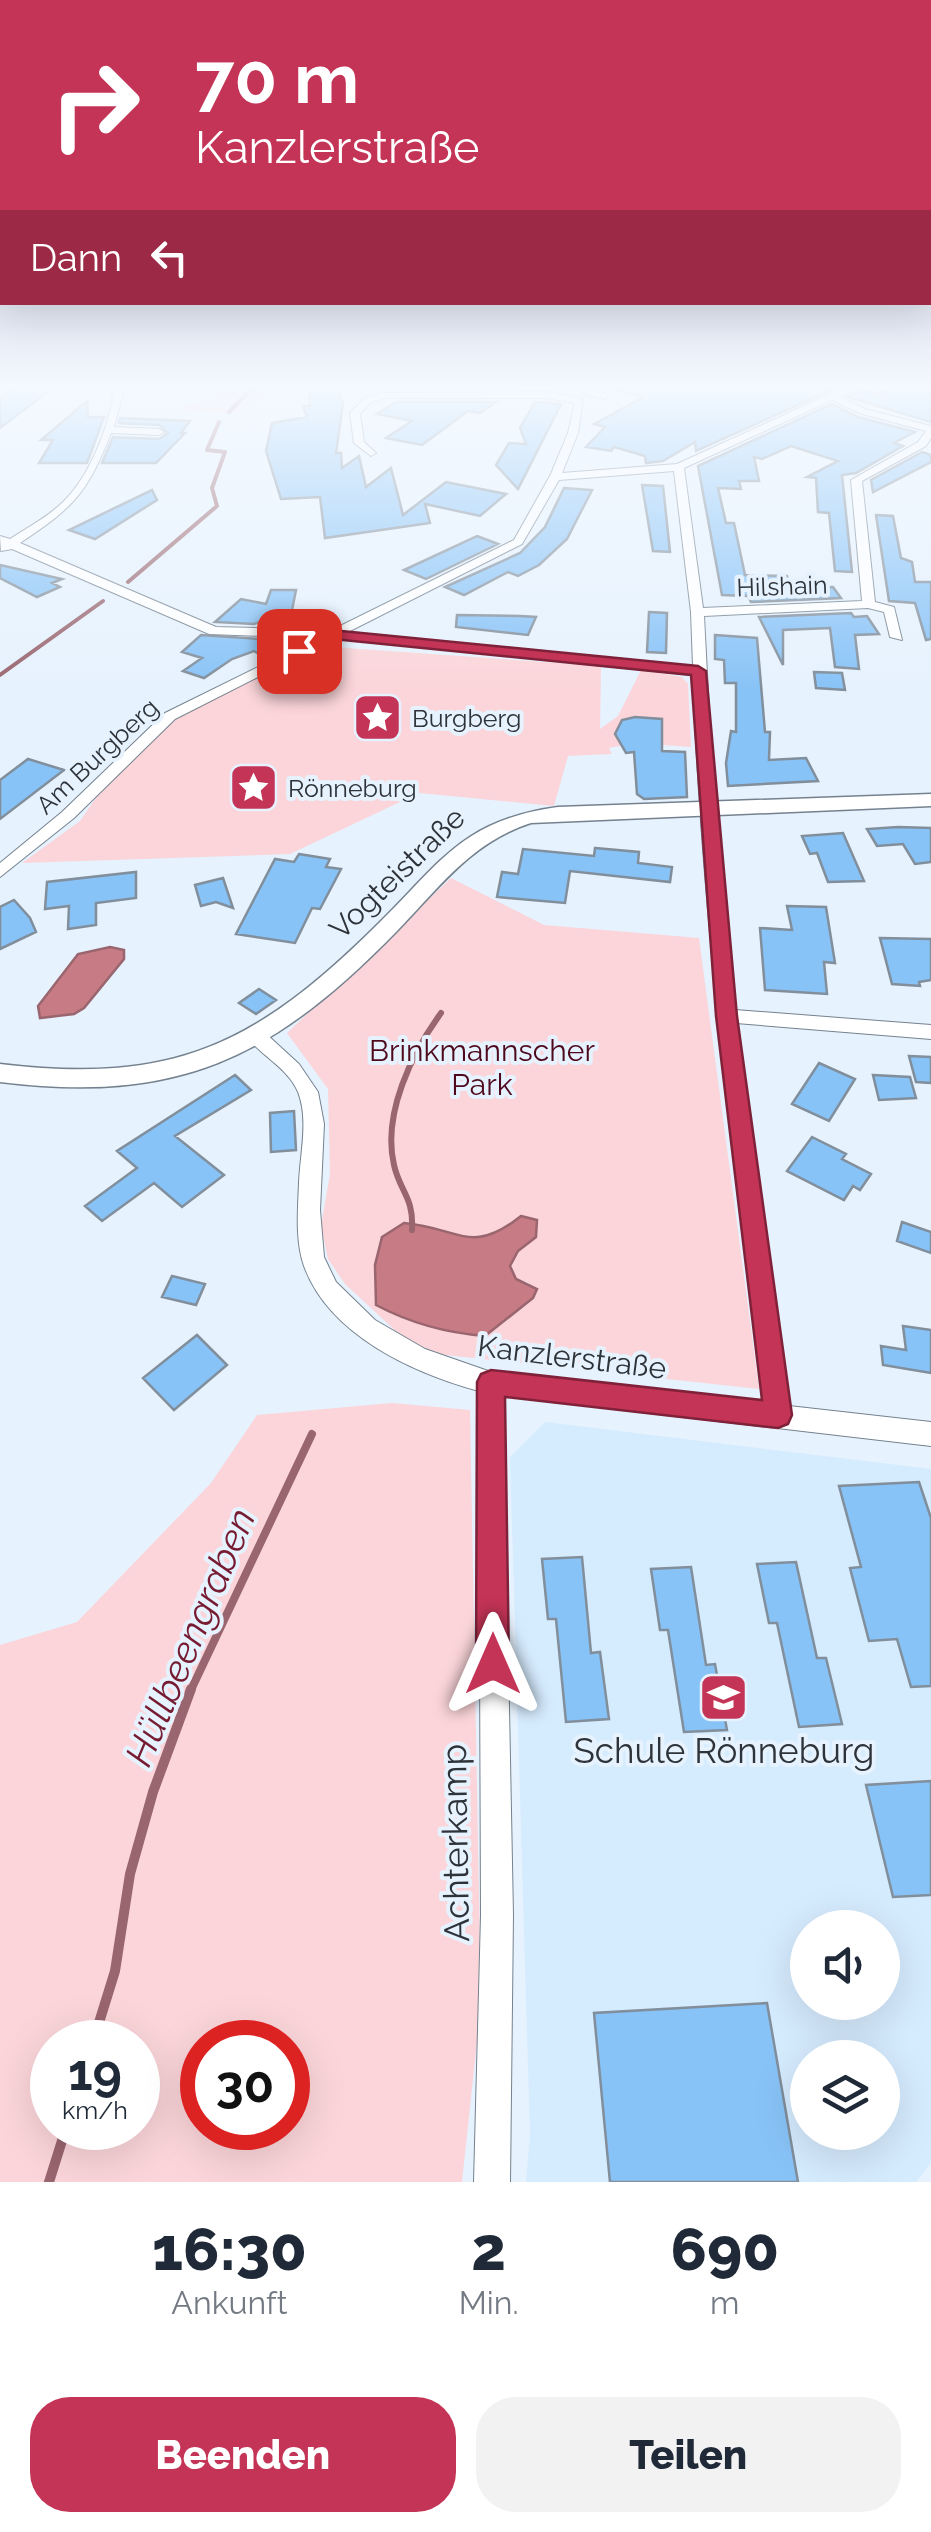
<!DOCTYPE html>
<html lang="de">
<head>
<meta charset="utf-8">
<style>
	body { margin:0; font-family:Raleway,sans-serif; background:#f2f2f3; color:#1f2937; height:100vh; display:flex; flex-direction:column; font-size:38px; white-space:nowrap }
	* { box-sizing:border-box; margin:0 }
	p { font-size:32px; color:#747a83 }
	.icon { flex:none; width:55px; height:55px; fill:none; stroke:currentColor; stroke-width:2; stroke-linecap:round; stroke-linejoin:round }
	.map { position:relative; height:2182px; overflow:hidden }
	.details { display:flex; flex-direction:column; background:#fff; flex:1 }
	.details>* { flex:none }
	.top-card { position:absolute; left:0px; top:0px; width:932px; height:305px; box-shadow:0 10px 40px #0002; background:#c43457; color:#fff; overflow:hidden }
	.controls { position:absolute; left:790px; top:1910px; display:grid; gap:20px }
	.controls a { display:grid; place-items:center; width:110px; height:110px; border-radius:50%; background:#fff; box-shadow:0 10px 40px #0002; font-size:50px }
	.speed { position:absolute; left:30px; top:2020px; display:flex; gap:20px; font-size:50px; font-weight:700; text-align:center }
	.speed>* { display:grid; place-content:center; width:130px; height:130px; border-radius:50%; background:#fff; box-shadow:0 10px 40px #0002; line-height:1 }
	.speed small { font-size:25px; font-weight:400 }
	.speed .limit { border:15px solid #d22; background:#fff; color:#111 }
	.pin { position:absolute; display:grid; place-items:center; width:85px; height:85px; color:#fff; margin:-42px; border-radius:20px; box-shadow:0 5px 15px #0006 }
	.me { position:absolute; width:110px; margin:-55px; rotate:0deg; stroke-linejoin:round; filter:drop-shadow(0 0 8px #0008) }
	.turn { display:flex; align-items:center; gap:35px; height:210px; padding:0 30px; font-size:45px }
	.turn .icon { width:130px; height:130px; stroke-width:2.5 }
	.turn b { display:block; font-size:70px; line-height:85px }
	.then { display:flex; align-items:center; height:95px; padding:0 30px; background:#0003; gap:20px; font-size:38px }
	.eta { display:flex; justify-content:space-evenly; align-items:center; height:170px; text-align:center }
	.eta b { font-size:60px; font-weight:800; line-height:70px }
	.button { display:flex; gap:20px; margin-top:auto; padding:20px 30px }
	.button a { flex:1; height:115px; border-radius:40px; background:#c43457; color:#fff; font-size:40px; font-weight:800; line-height:115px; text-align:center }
	.button a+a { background:#f2f2f3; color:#1f2937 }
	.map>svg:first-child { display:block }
	.built { fill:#d5ebfe; fill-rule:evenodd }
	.green { fill:#fbd5d9; fill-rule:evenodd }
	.water { fill:#c77b84; stroke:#99656e; stroke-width:2.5 }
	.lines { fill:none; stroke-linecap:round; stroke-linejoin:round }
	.stream-far3 { stroke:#99656e; stroke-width:4 }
	.stream-far2 { stroke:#99656e; stroke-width:6 }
	.stream-far1 { stroke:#99656e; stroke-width:8 }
	.stream { stroke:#99656e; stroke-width:10 }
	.building { fill:#88c3f7; stroke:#818e9b; stroke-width:2.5 }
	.minor-casing { stroke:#74828f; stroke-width:2 }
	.tertiary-casing { stroke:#74828f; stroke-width:3 }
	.minor { fill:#fff; fill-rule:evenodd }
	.tertiary { fill:#fff; fill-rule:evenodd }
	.route { fill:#c43457; stroke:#7f2239; stroke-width:2.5 }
	.labels { text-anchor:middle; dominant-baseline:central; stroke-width:8; stroke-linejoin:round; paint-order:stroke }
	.far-street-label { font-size:25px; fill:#2e3339; stroke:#e6f2fe }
	.far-poi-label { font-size:25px; fill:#2e3339; stroke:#e6f2fe; text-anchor:start }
	.street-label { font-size:30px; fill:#2e3339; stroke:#e6f2fe }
	.park-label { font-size:30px; fill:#4f091c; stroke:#e6f2fe }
	.near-poi-label { font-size:35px; fill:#2e3339; stroke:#e6f2fe }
	.near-street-label { font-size:35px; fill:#2e3339; stroke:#e6f2fe }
	.near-water-label { font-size:38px; font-style:italic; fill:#771b31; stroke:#e6f2fe }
</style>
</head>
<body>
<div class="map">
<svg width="931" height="2182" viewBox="0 0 931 2182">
	<rect width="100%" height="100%" fill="#e6f2fe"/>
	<path class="built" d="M 545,1422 L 931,1469 L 931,2163 L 916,2182 L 526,2182 L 530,2134 L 510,1457 ZM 808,1928 L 882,1928 L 882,2002 L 808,2002 ZM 808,2058 L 882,2058 L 882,2132 L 808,2132 Z"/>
	<path class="green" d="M 244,384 L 290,384 L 232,414 L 177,409 Z
		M 318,646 L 601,666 L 600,729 L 618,716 L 641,670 L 682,677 L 688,684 L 691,747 L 634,743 L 609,748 L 612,754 L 568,756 L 554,806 L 419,793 L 290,854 L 22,863 L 80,821 L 111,776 L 170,721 Z
		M 451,878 L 544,925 L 699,938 L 759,1389 L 428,1353 L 400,1335 L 345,1284 L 328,1259 L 321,1226 L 330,1174 L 328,1089 L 287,1033 ZM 521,1216 L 536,1237 L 518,1251 L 510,1265 L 516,1279 L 529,1283 C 498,1354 464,1334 403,1319 L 437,1228 C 478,1240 487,1244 521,1216 Z
		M 392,1403 L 470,1410 L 481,2004 L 462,2182 L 0,2182 L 0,1645 L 77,1622 L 211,1483 L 257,1415 ZM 52,2042 L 138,2042 L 138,2128 L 52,2128 ZM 202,2042 L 288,2042 L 288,2128 L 202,2128 Z"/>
	<path class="water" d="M 110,947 L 124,950 L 124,959 L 84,1008 L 74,1014 L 40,1018 L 38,1006 L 78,954 Z
		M 521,1216 L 537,1220 L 536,1237 L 518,1251 L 510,1266 L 516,1279 L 537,1289 L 533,1298 L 485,1336 C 446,1333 410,1323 376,1305 L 375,1265 L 382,1237 L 404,1223 C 460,1228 471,1256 521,1216 Z"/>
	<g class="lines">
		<path class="stream-far3" d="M 229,412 L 249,391 L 265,384
			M 128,582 L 217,506 L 212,488 L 225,452 L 207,450 L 219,422
			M 0,675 L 103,601"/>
		<path class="stream-far2" d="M 412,1230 C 414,1197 400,1192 394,1165 C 382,1114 412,1053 441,1013"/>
		<path class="stream-far1" d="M 190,1692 L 312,1434"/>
		<path class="stream" d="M 93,2042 L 115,1971 L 130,1874 L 153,1792 L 191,1689
			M 49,2182 L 66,2128"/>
	</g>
	<path class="building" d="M 20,384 L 58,384 L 0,428 L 0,398 Z
		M 423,384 L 520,384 L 514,388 L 416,389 Z
		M 627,384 L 833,384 L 840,386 L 696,451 L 695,442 L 663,461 L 646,463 L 645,456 L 614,447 L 611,451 L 586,447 L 605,427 L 594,424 L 644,397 L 618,391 Z
		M 901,384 L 931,390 L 931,422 L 848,397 L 861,390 L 879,394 Z
		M 336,385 L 343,403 L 336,453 L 341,453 L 342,468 L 359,456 L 366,487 L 391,468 L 403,515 L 446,482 L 506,494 L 480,516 L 425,504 L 430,523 L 325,538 L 320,497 L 281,499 L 266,451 L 272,423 L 307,417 L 303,406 L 310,406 L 309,386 Z
		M 87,401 L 88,417 L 104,417 L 87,463 L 39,463 L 53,440 L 41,440 Z
		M 396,402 L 496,402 L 480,413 L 468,411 L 422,445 L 386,438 L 412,421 L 377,414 Z
		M 535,402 L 561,404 L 518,489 L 496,465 L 509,443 L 526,444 L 520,428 Z
		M 832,404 L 858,417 L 915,432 L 894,443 L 903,446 L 856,473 L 842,475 L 852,572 L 835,571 L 829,513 L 818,512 L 816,478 L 807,477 L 838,461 L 791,446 L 762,459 L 754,457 L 759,481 L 739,481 L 741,489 L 718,488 L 726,523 L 734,523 L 745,575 L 787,576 L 791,589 L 833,587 L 841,598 L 751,602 L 748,596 L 722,595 L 698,466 Z
		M 120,418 L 190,421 L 181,433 L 185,433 L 156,463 L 102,463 L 113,437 L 159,439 L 168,433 L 159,425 L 119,423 Z
		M 922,452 L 931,455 L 931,462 L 873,492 L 871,480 Z
		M 642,485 L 663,486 L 670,552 L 653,551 Z
		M 564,488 L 592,490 L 567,539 L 539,565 L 518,576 L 508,572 L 464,595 L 445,587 L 520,553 L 545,527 Z
		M 152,490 L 157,500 L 95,539 L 69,530 Z
		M 876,515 L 893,516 L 901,558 L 912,562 L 915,582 L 931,582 L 931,639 L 926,640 L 915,603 L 889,601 Z
		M 477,536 L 498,544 L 426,579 L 404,570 Z
		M 0,565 L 62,579 L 52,583 L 60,587 L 37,597 L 0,578 Z
		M 271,590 L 296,590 L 292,610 L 254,624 L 215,622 L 241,599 L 266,604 Z
		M 649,612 L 667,613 L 666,653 L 647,652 Z
		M 851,613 L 854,617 L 867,616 L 879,634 L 855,635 L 859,669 L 835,667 L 830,628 L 783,630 L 783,665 L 759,617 Z
		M 457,615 L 520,616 L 536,617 L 528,635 L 456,627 Z
		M 201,635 L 274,640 L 283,646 L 261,655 L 254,651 L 232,659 L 204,678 L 183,671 L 202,658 L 182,652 Z
		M 715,635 L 757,638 L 765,732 L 770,732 L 769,760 L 806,758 L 818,781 L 728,786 L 726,763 L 731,731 L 736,732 L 736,683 L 725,683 L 724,660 L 715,659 Z
		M 814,672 L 842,673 L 845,690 L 816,688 Z
		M 635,717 L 662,719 L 662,751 L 685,752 L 687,797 L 644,799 L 637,794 L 634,752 L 626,753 L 615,734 L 622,720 Z
		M 28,759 L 64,770 L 0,819 L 0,780 Z
		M 898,827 L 931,828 L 931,862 L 915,864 L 903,844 L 877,846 L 867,829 Z
		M 843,833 L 864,881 L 828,882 L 817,853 L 810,854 L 802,836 Z
		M 595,848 L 639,852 L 638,863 L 672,867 L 670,882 L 570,871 L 565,903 L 497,897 L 502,872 L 518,874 L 523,849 L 594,856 Z
		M 299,854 L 330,859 L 326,867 L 341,869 L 320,909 L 312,908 L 295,943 L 236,934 L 275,859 L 294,862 Z
		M 136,872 L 136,898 L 96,903 L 96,925 L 68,929 L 69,906 L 45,909 L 47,882 Z
		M 223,878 L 233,908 L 216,902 L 201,906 L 195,885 Z
		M 14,900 L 30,918 L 36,932 L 0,949 L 0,907 Z
		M 787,906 L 826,907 L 835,963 L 824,962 L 827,994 L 765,990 L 760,928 L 792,930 Z
		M 880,938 L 931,939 L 931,980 L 919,982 L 920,986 L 892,984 Z
		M 259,989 L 276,1000 L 256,1014 L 239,1003 Z
		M 909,1056 L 931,1057 L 931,1083 L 916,1082 Z
		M 819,1063 L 855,1079 L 829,1121 L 792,1104 Z
		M 235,1075 L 251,1090 L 175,1136 L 224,1175 L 182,1207 L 154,1183 L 102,1221 L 85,1206 L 137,1168 L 117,1151 Z
		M 873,1075 L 910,1077 L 916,1098 L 879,1100 Z
		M 294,1111 L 296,1150 L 271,1152 L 270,1113 Z
		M 812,1137 L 846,1154 L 842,1159 L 871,1174 L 860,1190 L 853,1186 L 844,1200 L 787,1171 Z
		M 902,1222 L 931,1232 L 931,1253 L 897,1241 Z
		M 172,1276 L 205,1284 L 196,1305 L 162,1297 Z
		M 903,1326 L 931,1330 L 931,1373 L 883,1365 L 881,1346 L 906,1350 Z
		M 197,1335 L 227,1365 L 174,1410 L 143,1378 Z
		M 919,1482 L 931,1518 L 931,1686 L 911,1687 L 897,1639 L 869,1641 L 850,1568 L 861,1567 L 839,1486 Z
		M 582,1557 L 591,1653 L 600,1652 L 609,1719 L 566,1722 L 556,1619 L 548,1619 L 542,1559 Z
		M 796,1562 L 817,1658 L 826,1658 L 842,1724 L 799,1727 L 777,1623 L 769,1623 L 757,1564 Z
		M 691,1567 L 706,1665 L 715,1664 L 727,1730 L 684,1732 L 668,1630 L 660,1630 L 651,1569 Z
		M 931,1781 L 931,1895 L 893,1897 L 866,1785 Z
		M 767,2003 L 798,2182 L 610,2182 L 594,2013 Z"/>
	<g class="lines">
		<defs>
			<path id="minor" d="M 106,384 L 116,384 L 123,393 L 114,427 L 159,429 L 164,432 L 159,435 L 111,433 C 87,494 74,507 20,543 L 216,627 L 332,630 L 514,540 L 551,474 L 568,433 L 575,403 L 548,398 L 385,398 L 371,402 L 360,414 L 364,442 L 376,453 L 371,456 L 354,443 L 350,413 L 365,398 L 381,393 L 548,392 L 583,399 L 578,433 L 562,473 L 677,464 L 852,384 L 865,384 L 840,397 L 865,409 L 931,426 L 931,438 L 926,446 L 862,481 L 875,602 L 894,607 L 902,640 L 890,637 L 884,612 L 868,608 L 704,616 L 714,808 L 735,1010 L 931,1025 L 931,1039 L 736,1023 L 789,1406 L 931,1422 L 931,1446 L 503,1396 L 513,1915 L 510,2182 L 474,2182 L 481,1915 L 479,1391 C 413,1373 329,1335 304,1266 C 295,1240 298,1210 299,1183 C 300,1154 309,1120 298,1092 C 288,1068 261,1056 246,1036 L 256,1029 L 263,1031 L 299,1064 L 318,1092 L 324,1124 L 320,1210 L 324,1257 L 336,1282 L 375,1320 L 425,1349 L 491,1372 L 764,1403 C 734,1161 702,919 693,675 L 335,638 L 175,719 L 74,818 L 0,877 L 0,863 L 62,812 L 165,713 L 317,638 L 209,634 L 12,549 L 1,551 L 0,536 L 10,539 C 28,527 48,517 63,502 C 89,477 109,428 113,393 ZM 832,400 L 859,413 L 926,431 L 918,442 L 851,480 L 862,601 L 703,608 L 684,468 ZM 674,471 L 691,612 L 693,666 L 348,632 L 522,544 L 559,480 Z
				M 609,384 L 624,384 L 612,389 L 605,399 L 583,394 Z"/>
			<path id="tertiary" d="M 931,794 L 931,806 L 531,823 C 471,842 438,889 396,932 C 272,1059 178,1104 0,1082 L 0,1064 C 174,1085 256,1045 379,923 C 442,861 463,820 558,807 Z"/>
		</defs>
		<use href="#minor" class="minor-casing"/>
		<use href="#tertiary" class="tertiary-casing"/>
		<use href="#minor" class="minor"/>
		<use href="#tertiary" class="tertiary"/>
	</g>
	<linearGradient id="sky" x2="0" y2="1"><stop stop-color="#9b9dc0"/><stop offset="0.56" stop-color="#f4f9ff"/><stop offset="1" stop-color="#f4f9ff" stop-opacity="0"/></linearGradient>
	<rect width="931" height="690" fill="url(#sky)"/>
	<path class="route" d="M 331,630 L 698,666 L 706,671 L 737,1016 L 792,1415 L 788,1424 L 778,1428 L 505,1397 L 509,1664 L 504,1675 L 493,1680 L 481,1675 L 476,1664 L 477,1382 L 481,1374 L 491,1370 L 762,1400 L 716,1016 L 691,675 L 333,639 L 304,654 L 291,651 Z"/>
	<defs>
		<symbol id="sight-square" viewBox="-11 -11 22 22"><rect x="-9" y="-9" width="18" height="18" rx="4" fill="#c43457" stroke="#e6f2fe"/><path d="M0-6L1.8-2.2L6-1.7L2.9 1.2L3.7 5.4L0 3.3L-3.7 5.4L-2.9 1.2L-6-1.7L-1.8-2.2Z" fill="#fff"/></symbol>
		<symbol id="school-square" viewBox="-11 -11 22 22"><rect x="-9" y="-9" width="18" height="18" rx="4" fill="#c43457" stroke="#e6f2fe"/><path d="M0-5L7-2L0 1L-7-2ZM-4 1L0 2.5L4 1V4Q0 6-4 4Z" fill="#fff"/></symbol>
	</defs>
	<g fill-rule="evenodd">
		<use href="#sight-square" x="350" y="690" width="55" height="55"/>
		<use href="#sight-square" x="226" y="760" width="55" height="55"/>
		<use href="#school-square" x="696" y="1670" width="55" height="55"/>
	</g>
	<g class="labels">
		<g class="far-street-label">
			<text transform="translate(782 586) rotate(-2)">Hilshain</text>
			<text transform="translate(97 756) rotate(-43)">Am Burgberg</text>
		</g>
		<g class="far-poi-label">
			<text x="412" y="718">Burgberg</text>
			<text x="288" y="788">Rönneburg</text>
		</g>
		<g class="street-label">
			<text transform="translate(397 873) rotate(-44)">Vogteistraße</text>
			<text transform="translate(572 1357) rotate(7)">Kanzlerstraße</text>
		</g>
		<g class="park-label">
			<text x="482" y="1050">Brinkmannscher<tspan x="482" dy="34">Park</tspan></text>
		</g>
		<g class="near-poi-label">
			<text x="724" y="1750">Schule Rönneburg</text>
		</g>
		<g class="near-street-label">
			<text transform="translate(455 1843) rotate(-91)">Achterkamp</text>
		</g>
		<g class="near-water-label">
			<text transform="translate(190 1637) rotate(-67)">Hüllbeengraben</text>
		</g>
	</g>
</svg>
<div class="controls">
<a><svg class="icon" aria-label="sound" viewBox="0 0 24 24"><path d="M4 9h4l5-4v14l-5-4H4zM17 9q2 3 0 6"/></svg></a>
<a><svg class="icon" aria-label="layers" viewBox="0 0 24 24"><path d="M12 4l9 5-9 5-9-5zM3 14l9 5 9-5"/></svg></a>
</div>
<div class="speed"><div>19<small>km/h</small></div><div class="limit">30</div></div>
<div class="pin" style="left:299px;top:651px;background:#d93025"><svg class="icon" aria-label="arrive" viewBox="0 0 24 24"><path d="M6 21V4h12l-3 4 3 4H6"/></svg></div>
<svg class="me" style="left:493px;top:1664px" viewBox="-20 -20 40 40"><path d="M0-17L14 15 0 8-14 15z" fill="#c43457" stroke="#fff" stroke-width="4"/></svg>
<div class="top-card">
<div class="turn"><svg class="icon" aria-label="right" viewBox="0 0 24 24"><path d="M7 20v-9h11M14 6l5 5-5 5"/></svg><div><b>70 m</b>Kanzlerstraße</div></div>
<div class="then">Dann<svg class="icon" aria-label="left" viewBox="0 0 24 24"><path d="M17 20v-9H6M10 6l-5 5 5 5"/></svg></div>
</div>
</div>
<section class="details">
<div class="eta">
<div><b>16:30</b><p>Ankunft</p></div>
<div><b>2</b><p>Min.</p></div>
<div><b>690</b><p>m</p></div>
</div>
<div class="button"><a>Beenden</a><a>Teilen</a></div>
</section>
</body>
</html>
